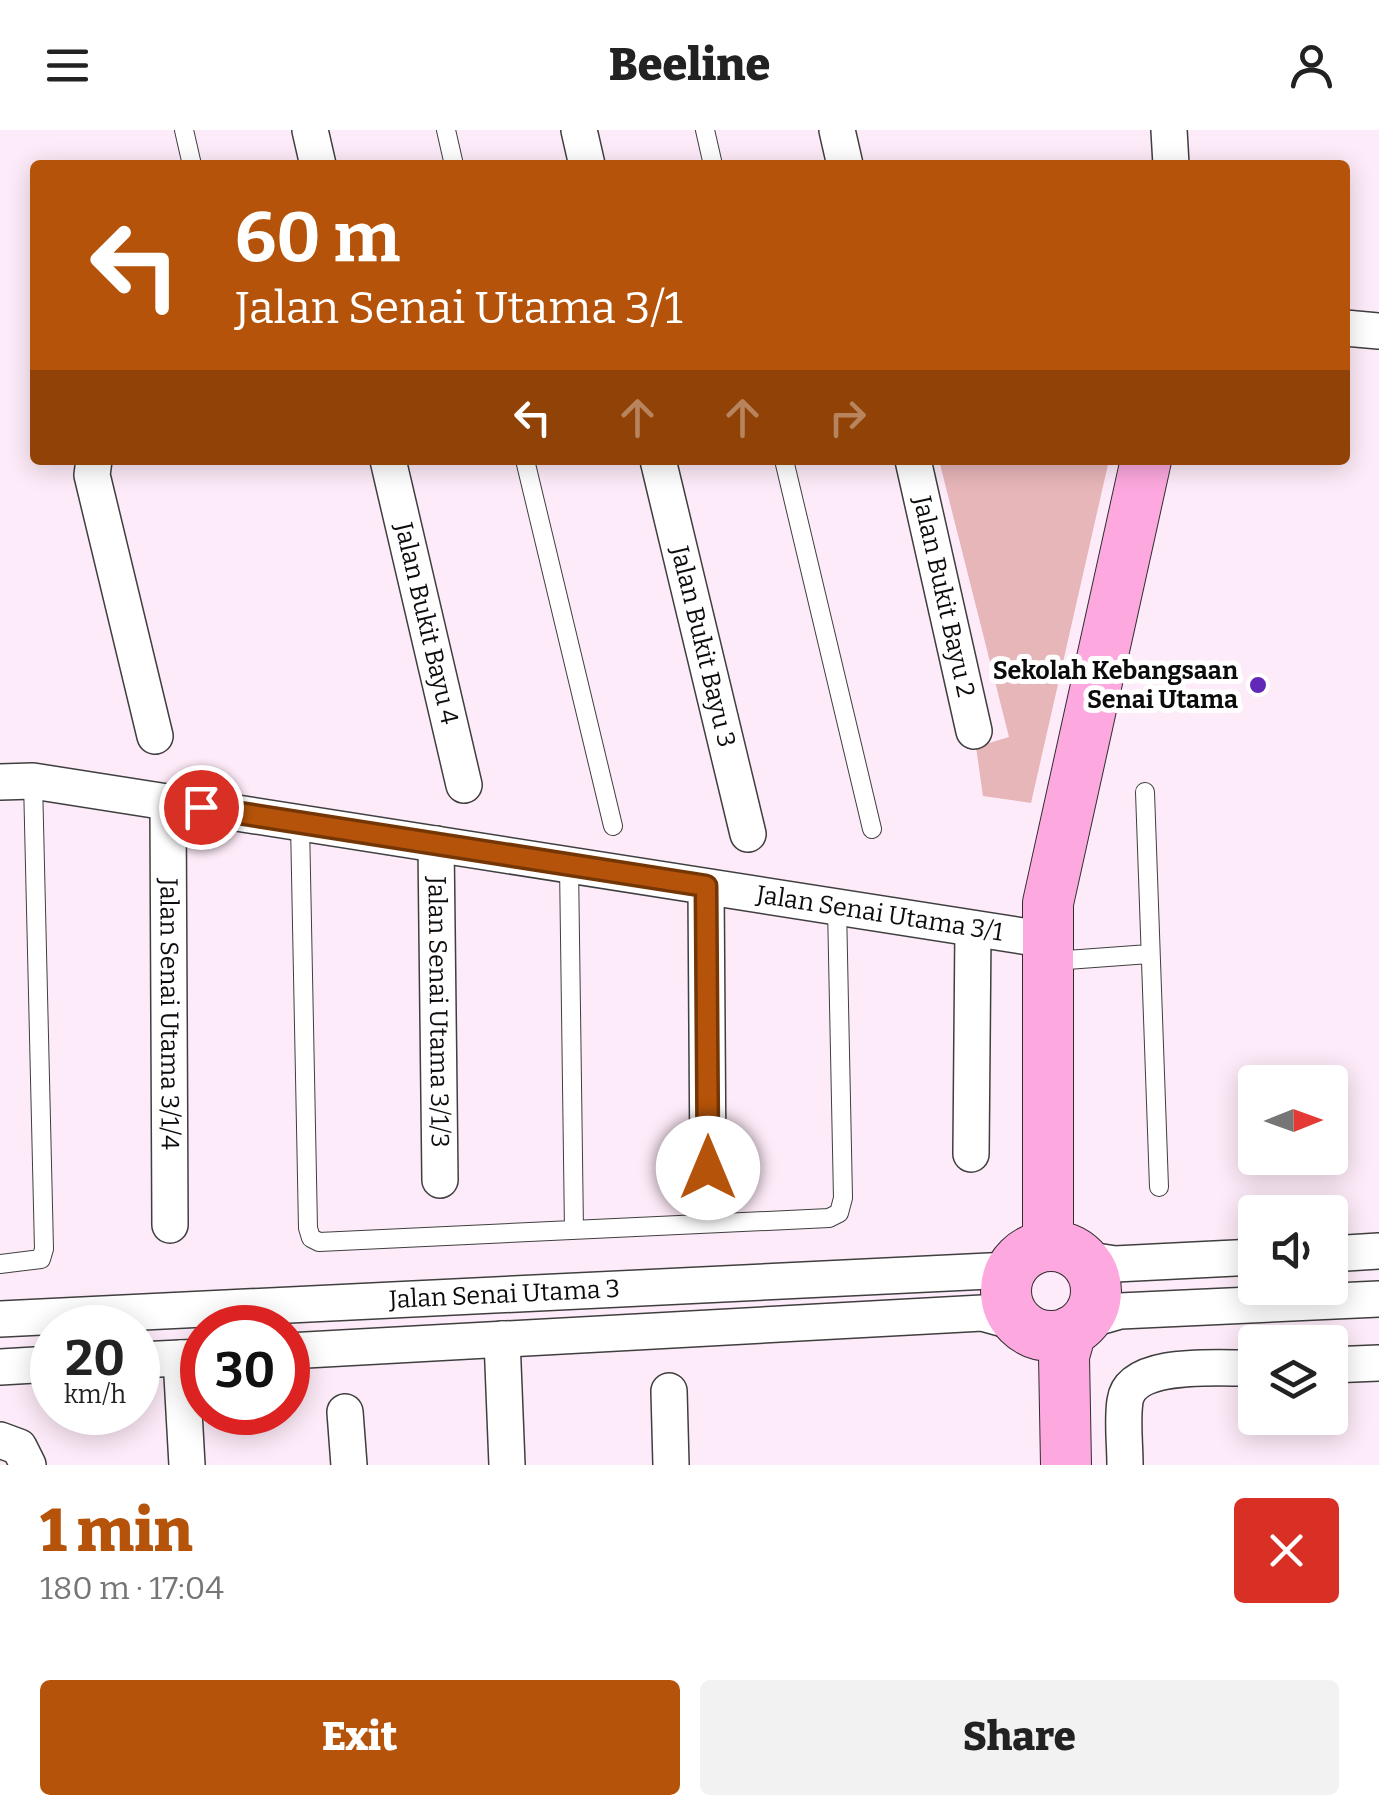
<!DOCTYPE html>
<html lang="en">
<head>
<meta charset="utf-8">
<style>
	body { margin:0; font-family:Bitter,serif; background:#f2f2f2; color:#222; height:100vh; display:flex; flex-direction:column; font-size:38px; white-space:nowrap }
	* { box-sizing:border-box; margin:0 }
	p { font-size:32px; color:#767676 }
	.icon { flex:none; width:55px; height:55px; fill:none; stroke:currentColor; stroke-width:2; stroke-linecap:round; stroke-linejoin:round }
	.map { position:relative; height:1335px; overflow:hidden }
	.sheet { display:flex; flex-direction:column; background:#fff; flex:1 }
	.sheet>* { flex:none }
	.banner { position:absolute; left:30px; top:30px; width:1320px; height:305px; border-radius:10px; box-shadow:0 5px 25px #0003; background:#b45309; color:#fff; overflow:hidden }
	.needle { width:65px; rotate:89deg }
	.buttons { position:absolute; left:1238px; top:935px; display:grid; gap:20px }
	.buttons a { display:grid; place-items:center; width:110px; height:110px; border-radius:10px; background:#fff; box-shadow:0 5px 25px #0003; font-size:50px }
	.speed { position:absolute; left:30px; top:1175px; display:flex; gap:20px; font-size:50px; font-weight:700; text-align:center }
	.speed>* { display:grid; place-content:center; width:130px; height:130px; border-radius:50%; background:#fff; box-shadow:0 5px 25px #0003; line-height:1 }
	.speed small { font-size:25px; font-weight:400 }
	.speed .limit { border:15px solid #d22; background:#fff; color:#111 }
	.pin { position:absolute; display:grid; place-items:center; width:85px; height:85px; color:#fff; margin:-42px; border:5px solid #fff; border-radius:50%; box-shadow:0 2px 10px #0007 }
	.me { position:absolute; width:110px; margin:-55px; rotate:0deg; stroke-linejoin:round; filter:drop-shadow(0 0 8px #0008) }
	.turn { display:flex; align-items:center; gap:35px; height:210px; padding:0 40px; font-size:45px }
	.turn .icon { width:130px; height:130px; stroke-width:2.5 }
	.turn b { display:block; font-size:70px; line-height:85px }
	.lanes { display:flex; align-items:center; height:95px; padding:0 40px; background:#0003; justify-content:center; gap:50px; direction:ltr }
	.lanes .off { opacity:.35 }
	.round { display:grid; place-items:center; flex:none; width:105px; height:105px; border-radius:10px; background:#f2f2f2 }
	.overview { display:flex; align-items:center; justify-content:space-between; height:170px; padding:0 40px }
	h1 { font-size:60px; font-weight:800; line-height:75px; color:#b45309 }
	.primary-button { display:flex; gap:20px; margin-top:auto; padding:20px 40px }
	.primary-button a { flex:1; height:115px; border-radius:10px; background:#b45309; color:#fff; font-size:40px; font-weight:800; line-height:115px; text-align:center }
	.primary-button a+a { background:#f2f2f2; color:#222 }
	header { display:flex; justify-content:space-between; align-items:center; height:130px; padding:0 40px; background:#fff; font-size:45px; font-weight:800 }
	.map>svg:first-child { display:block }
	.green { fill:#e7b6b9 }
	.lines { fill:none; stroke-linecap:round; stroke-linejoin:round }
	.lane-casing { stroke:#3f3f3f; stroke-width:20 }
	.street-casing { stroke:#3f3f3f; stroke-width:38 }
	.secondary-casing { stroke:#2e2e2e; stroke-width:52 }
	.lane { stroke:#fff; stroke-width:18 }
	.street { stroke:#fff; stroke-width:35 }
	.secondary { stroke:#fda8df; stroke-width:50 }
	.route-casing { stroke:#753606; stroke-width:25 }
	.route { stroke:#b45309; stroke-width:18 }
	.poi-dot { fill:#6228b7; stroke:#fff; stroke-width:4 }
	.labels { text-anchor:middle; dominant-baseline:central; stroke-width:10; stroke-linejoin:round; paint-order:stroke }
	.street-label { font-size:25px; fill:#0c0c0c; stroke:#fff }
	.poi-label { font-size:25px; font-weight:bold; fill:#0c0c0c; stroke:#fff; text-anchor:end }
</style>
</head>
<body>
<header><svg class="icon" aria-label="menu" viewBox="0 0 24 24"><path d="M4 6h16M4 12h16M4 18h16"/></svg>Beeline<svg class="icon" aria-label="person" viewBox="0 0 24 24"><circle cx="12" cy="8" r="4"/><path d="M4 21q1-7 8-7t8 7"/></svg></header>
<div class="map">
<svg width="1379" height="1335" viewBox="0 0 1379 1335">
	<rect width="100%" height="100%" fill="#feebf9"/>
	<path class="green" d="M 939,330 L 1109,330 L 1031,673 L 983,666 L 976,617 L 1009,607 Z"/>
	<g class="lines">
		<defs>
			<path id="lane" d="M 184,0 L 192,35
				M 446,0 L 454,35
				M 705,0 L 713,35
				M 525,330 L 613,696
				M 784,330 L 872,699
				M 1145,662 L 1159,1057
				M 300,693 L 308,1098 L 311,1108 L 319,1112 L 829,1088 L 839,1083 L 843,1068 L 837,777
				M 569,735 L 574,1100
				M 1053,831 L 1149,824
				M 0,1134 L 41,1129 L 44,1119 L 33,651"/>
			<g id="street">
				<path d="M 310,0 L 318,35"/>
				<path d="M 579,0 L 587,35"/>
				<path d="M 837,0 L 845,35"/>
				<path d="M 1169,0 L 1171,35"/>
				<path d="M 1345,198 L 1379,201"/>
				<path d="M 94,330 L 92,345 L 155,606"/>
				<path id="s1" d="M 388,330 L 464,655"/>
				<path id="s2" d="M 658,330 L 748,704"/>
				<path id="s3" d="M 913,330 L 974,601"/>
				<path id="s4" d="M 0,652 L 33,651 L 1048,810"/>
				<path id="s5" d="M 168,672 L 170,1095"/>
				<path id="s6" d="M 436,714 L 440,1050"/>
				<path d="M 706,757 L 708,1038"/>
				<path d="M 971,1024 L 973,799"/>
				<path d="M 1330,1124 L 1379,1121"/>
				<path d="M 1083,1129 L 1115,1134 L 1255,1127"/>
				<path id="s7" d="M 0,1189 L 1010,1140"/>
				<path d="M 1085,1191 L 1120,1181 L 1379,1169"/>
				<path d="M 502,1209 L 507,1335"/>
				<path d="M 288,1221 L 982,1183 L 1018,1193"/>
				<path d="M 181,1228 L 187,1335"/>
				<path d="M 138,1230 L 202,1227"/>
				<path d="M 1330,1235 L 1379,1233"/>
				<path d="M 0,1237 L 52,1234"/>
				<path d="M 669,1261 L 671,1335"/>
				<path d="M 345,1282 L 349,1335"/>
				<path d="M 0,1310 L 19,1317 L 28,1335"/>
				<path d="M 1125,1335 C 1125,1314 1122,1291 1125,1271 C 1131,1229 1222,1239 1255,1238"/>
			</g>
			<path id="secondary" d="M1006 1161a45 45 0 1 1 90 0a45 45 0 1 1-90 0Z
				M 1048,1116 L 1048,773 L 1146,330
				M 1066,1335 L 1064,1226 L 1071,1201"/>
		</defs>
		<use href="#lane" class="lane-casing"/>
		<use href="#street" class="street-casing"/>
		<use href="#secondary" class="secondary-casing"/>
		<use href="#lane" class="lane"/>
		<use href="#street" class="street"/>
		<use href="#secondary" class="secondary"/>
	</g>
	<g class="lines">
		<defs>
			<path id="route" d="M 201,677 L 706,756 L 708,1038"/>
		</defs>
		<use href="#route" class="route-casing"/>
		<use href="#route" class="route"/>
	</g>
	<circle class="poi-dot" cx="1258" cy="555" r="10"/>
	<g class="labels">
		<g class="street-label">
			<text stroke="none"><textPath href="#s3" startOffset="140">Jalan Bukit Bayu 2</textPath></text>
			<text stroke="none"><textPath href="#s1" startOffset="168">Jalan Bukit Bayu 4</textPath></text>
			<text stroke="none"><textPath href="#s2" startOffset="192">Jalan Bukit Bayu 3</textPath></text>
			<text stroke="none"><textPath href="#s4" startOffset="890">Jalan Senai Utama 3/1</textPath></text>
			<text stroke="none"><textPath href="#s6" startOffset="168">Jalan Senai Utama 3/1/3</textPath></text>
			<text stroke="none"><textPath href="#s5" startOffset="212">Jalan Senai Utama 3/1/4</textPath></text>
			<text stroke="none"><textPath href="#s7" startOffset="505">Jalan Senai Utama 3</textPath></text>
		</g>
		<g class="poi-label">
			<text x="1238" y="541">Sekolah Kebangsaan<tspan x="1238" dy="29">Senai Utama</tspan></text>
		</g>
	</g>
</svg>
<div class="buttons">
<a><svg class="needle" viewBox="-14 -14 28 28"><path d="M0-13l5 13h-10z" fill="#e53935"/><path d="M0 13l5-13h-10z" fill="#767676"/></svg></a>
<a><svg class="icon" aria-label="sound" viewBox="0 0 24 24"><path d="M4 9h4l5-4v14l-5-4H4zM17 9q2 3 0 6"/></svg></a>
<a><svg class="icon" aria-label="layers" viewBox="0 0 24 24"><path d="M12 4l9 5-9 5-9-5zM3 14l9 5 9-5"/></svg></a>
</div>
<div class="speed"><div>20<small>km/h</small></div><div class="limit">30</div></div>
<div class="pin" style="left:201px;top:677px;background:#d93025"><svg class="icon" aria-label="arrive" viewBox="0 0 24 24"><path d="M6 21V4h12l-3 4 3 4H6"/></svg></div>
<svg class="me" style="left:708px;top:1038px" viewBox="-20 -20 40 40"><circle r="19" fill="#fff"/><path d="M0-13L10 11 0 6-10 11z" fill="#b45309"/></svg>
<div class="banner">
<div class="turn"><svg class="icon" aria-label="left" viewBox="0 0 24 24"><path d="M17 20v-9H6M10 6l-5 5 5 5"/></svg><div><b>60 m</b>Jalan Senai Utama 3/1</div></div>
<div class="lanes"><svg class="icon" aria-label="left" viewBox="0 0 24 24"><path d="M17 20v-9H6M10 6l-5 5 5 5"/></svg><svg class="icon off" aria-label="ahead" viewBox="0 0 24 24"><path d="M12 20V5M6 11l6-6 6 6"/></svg><svg class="icon off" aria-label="ahead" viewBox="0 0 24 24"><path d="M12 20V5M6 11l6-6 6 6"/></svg><svg class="icon off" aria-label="right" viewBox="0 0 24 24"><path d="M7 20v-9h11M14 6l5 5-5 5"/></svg></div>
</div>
</div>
<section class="sheet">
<div class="overview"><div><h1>1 min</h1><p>180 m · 17:04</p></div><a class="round" style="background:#d93025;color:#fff"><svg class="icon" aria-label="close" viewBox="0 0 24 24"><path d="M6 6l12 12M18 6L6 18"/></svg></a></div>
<div class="primary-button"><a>Exit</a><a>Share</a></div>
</section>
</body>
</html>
